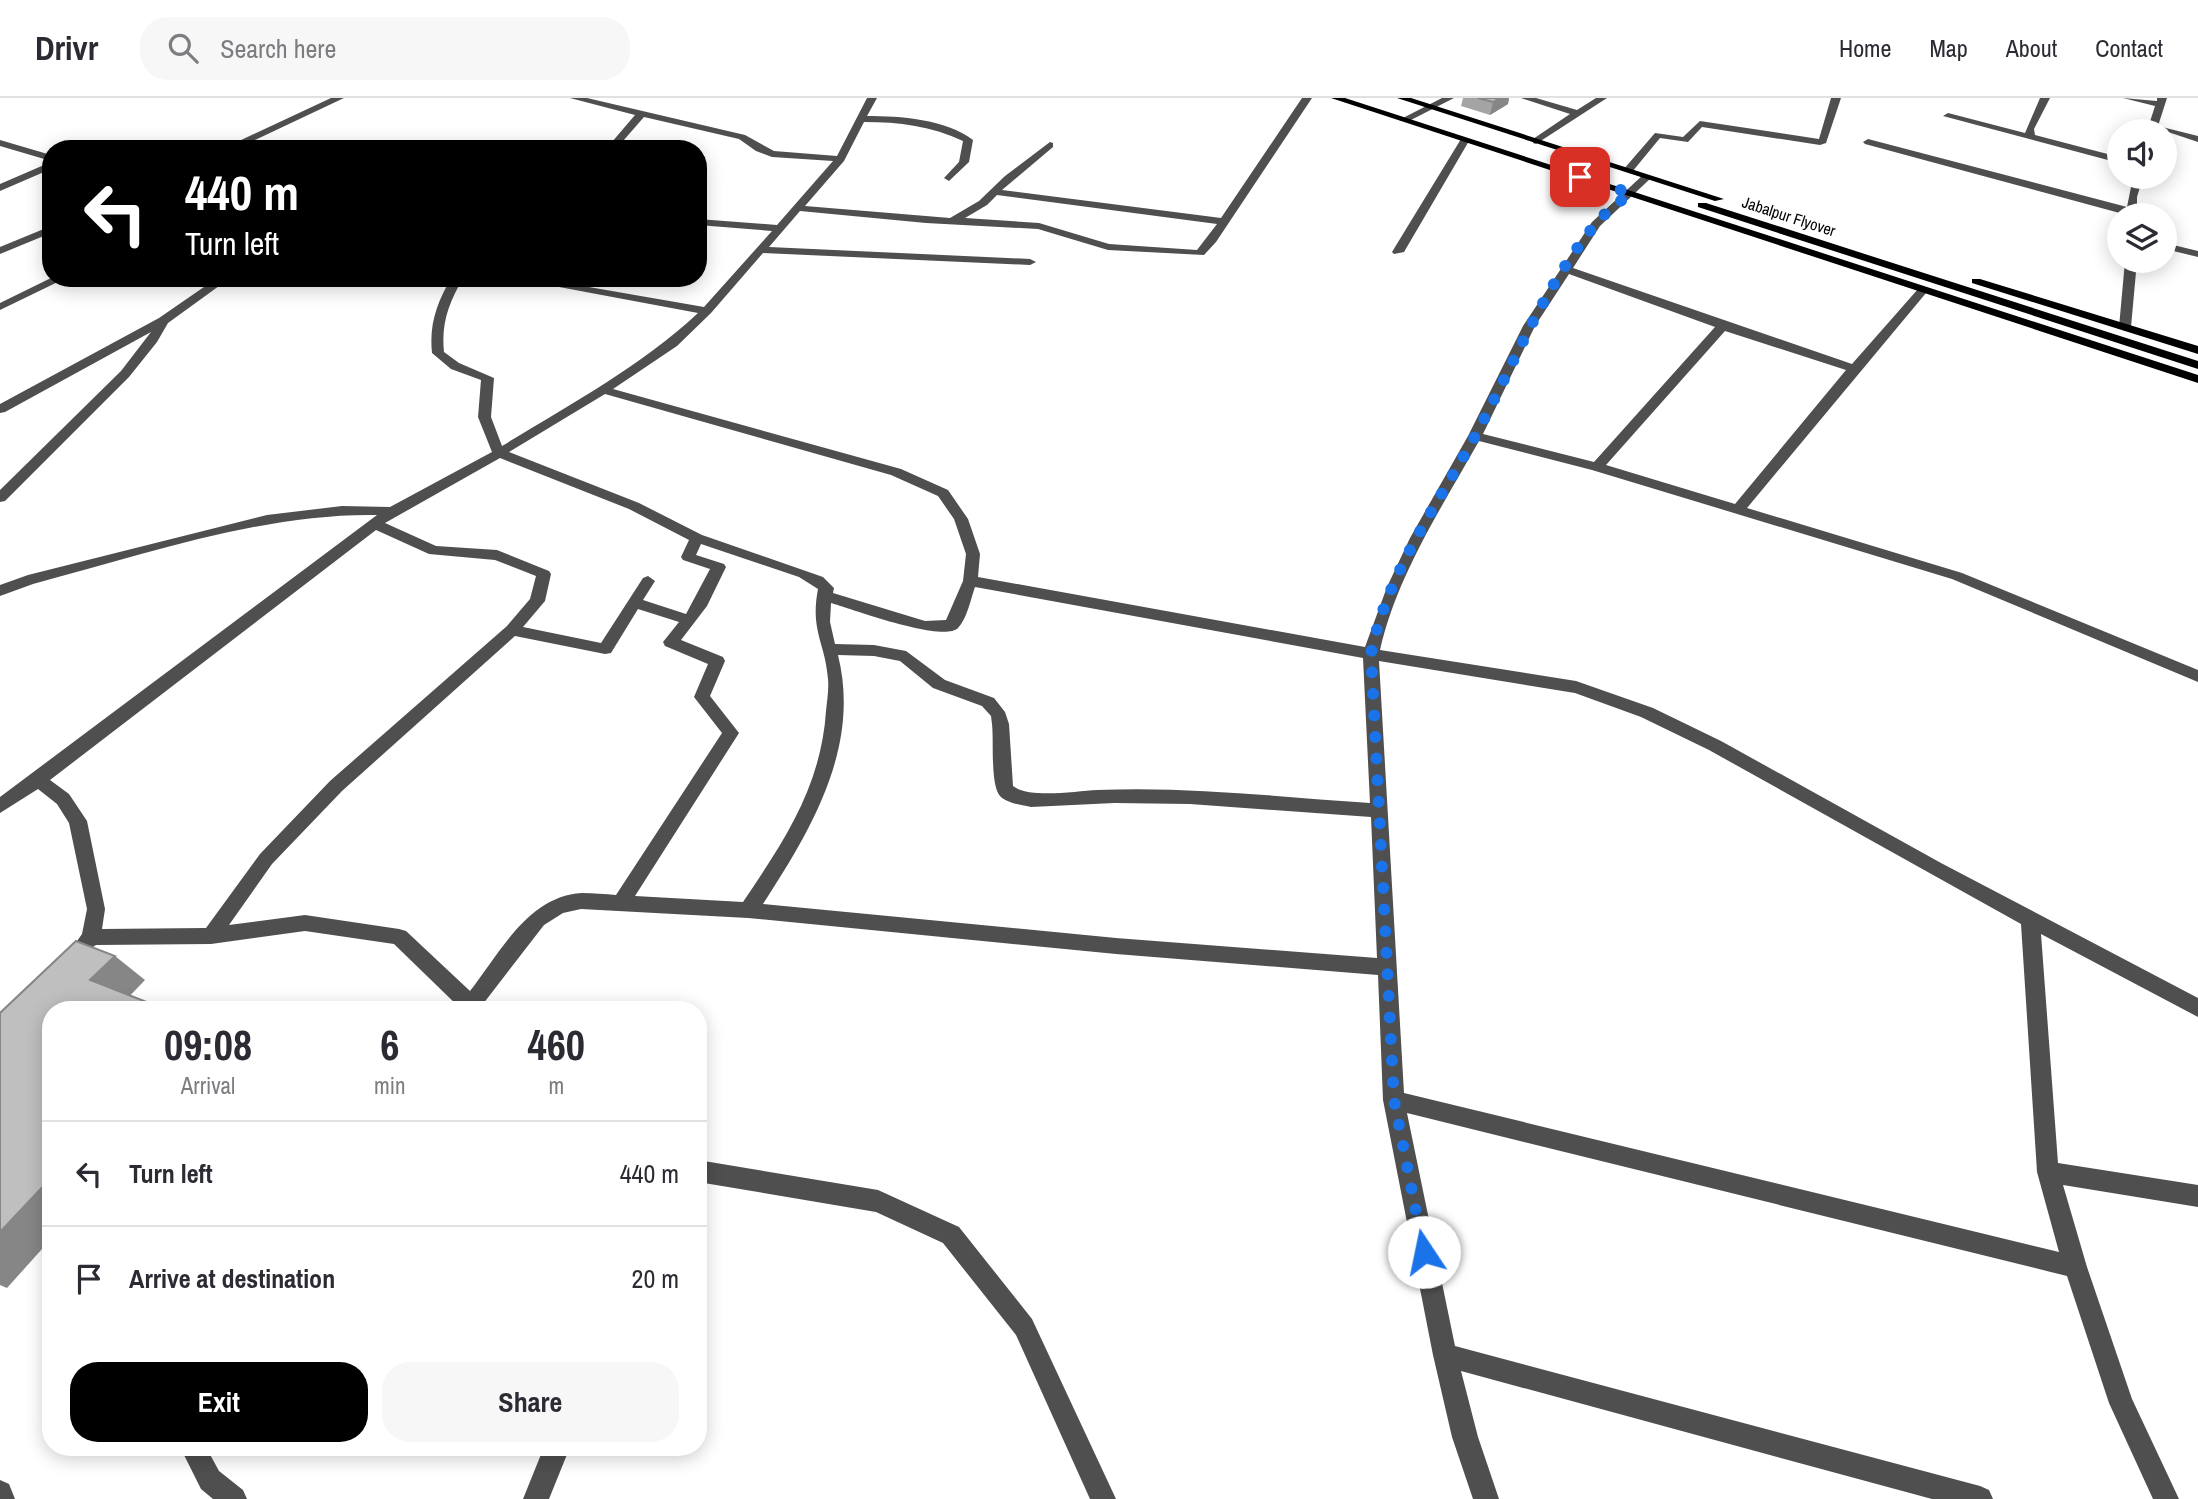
<!DOCTYPE html>
<html lang="en">
<head>
<meta charset="utf-8">
<style>
	body { margin:0; font-family:"Archivo Narrow",sans-serif; background:#f7f7f7; color:#2b2b33; height:100vh; display:flex; flex-direction:column; font-size:26px; white-space:nowrap }
	* { box-sizing:border-box; margin:0 }
	p { font-size:23px; color:#7c7c81 }
	.icon { flex:none; width:38px; height:38px; fill:none; stroke:currentColor; stroke-width:2; stroke-linecap:round; stroke-linejoin:round }
	.map { position:relative; flex:1; overflow:hidden }
	.drawer { position:absolute; left:42px; top:903px; width:665px; height:455px; display:flex; flex-direction:column; background:#fff; border-radius:28px; box-shadow:0 4px 18px #0003 }
	.drawer>* { flex:none }
	.top-card { position:absolute; left:42px; top:42px; width:665px; height:147px; border-radius:28px; box-shadow:0 4px 18px #0003; background:#000; color:#fff; overflow:hidden }
	.fabs { position:absolute; left:2107px; top:21px; display:grid; gap:14px }
	.fabs a { display:grid; place-items:center; width:70px; height:70px; border-radius:50%; background:#fff; box-shadow:0 4px 18px #0003; font-size:35px }
	.pin { position:absolute; display:grid; place-items:center; width:60px; height:60px; color:#fff; margin:-30px; border-radius:14px; box-shadow:0 4px 10px #0006 }
	.me { position:absolute; width:77px; margin:-38px; rotate:349deg; stroke-linejoin:round; filter:drop-shadow(0 0 5px #0008) }
	.turn { display:flex; align-items:center; gap:24px; height:147px; padding:0 28px; font-size:32px }
	.turn .icon { width:91px; height:91px; stroke-width:2.5 }
	.turn b { display:block; font-size:49px; line-height:60px }
	.eta { display:flex; justify-content:space-evenly; align-items:center; height:119px; text-align:center }
	.eta b { font-size:42px; font-weight:800; line-height:49px }
	.action { display:flex; gap:14px; margin-top:auto; padding:14px 28px }
	.action a { flex:1; height:80px; border-radius:28px; background:#000; color:#fff; font-size:28px; font-weight:800; line-height:80px; text-align:center }
	.action a+a { background:#f7f7f7; color:#2b2b33 }
	ul { padding:0; list-style:none }
	li { display:flex; align-items:center; gap:21px; height:105px; padding:0 28px; border-top:2px solid #e1e1e2 }
	li div { flex:1 }
	li b { display:block; font-size:26px }
	li em { font-style:normal }
	header { display:flex; align-items:center; gap:42px; box-sizing:border-box; height:98px; padding:0 35px; background:#fff; border-bottom:2px solid #e1e1e2 }
	header strong { font-size:33px }
	nav { display:flex; gap:38px; margin-inline-start:auto; font-size:24px }
	.search { width:490px; height:63px; background:#f7f7f7; display:flex; align-items:center; gap:18px; box-sizing:border-box; padding:0 24px; border-radius:28px; color:#7c7c81; font-size:26px }
	.map>svg:first-child { display:block }
	.lines { fill:none; stroke-linecap:round; stroke-linejoin:round }
	.minor { fill:#4f4f4f; fill-rule:evenodd }
	.major { fill:#000; fill-rule:evenodd }
	.wall { fill:#a4a4a4 }
	.shaded-wall { fill:#868686 }
	.building { fill:#bfbfbf; stroke:#868686; stroke-width:2 }
	.route { stroke:#1a73e8; stroke-width:12; stroke-dasharray:0 21.6 }
	.labels { text-anchor:middle; dominant-baseline:central; stroke-width:5; stroke-linejoin:round; paint-order:stroke }
	.far-street-label { font-size:16px; fill:#000; stroke:#fff }
</style>
</head>
<body>
<header>
<strong>Drivr</strong>
<div class="search"><svg class="icon" aria-label="search" viewBox="0 0 24 24"><circle cx="10" cy="10" r="6"/><path d="M15 15l6 6"/></svg>Search here</div>
<nav><a>Home</a><a>Map</a><a>About</a><a>Contact</a></nav>
</header>
<div class="map">
<svg width="2198" height="1401" viewBox="0 0 2198 1401">
	<rect width="100%" height="100%" fill="#fff"/>
	<g class="lines">
		<path class="minor" d="M 331,0 L 344,0 L 236,51 L 222,51 Z
			M 570,0 L 587,0 L 745,37 L 774,53 L 837,58 L 867,0 L 877,0 L 867,18 C 900,18 946,21 973,42 L 969,64 L 949,83 L 944,80 L 959,64 L 963,43 C 932,28 899,24 864,24 L 844,63 L 805,108 L 950,120 L 979,103 L 1005,78 L 1050,44 L 1053,45 L 1053,49 L 1002,92 L 1221,120 L 1302,0 L 1312,0 L 1216,144 L 1204,157 L 1108,152 L 1038,131 L 926,125 L 800,113 L 769,149 L 1030,161 L 1036,164 L 1030,167 L 763,155 L 711,215 L 677,248 L 613,291 L 901,371 L 948,392 L 968,421 L 980,456 L 978,479 L 1365,549 L 1387,489 L 1410,440 L 1468,338 L 1523,228 L 1592,124 L 1643,77 L 1652,79 L 1600,128 L 1573,170 L 1852,266 L 1918,191 L 1926,191 L 1926,195 L 1747,410 L 1962,475 L 2198,572 L 2198,584 L 1952,481 L 1592,372 L 1479,343 C 1442,409 1397,477 1380,552 L 1576,583 L 1653,610 L 1721,643 L 1941,765 L 2198,900 L 2198,919 L 2041,836 L 2058,1065 L 2198,1087 L 2198,1109 L 2063,1087 L 2087,1169 L 2132,1301 L 2179,1401 L 2153,1401 L 2109,1305 L 2067,1178 L 1407,1015 L 1455,1248 L 1980,1388 L 1989,1392 L 1993,1401 L 1932,1401 L 1461,1273 L 1478,1339 L 1499,1401 L 1473,1401 L 1452,1339 L 1433,1257 L 1383,1002 L 1378,877 L 1116,856 L 748,820 L 581,811 L 563,815 L 544,827 L 483,906 L 486,912 L 462,912 L 394,846 L 305,833 L 211,846 L 96,847 L 85,854 L 78,852 L 75,846 L 82,836 L 87,811 L 69,725 L 57,706 L 38,691 L 0,715 L 0,699 L 377,417 C 263,415 143,457 33,486 L 0,498 L 0,487 L 28,477 L 267,417 L 342,408 L 390,409 L 492,354 L 478,319 L 481,282 L 451,271 L 432,255 C 429,226 437,205 451,180 L 463,180 C 449,205 441,225 444,254 L 459,265 L 494,280 L 491,319 L 502,348 C 569,307 640,269 698,215 L 511,180 L 537,180 L 704,209 L 772,133 L 698,127 L 698,121 L 777,127 L 833,63 L 772,59 L 756,53 L 739,41 L 644,19 L 616,51 L 606,51 L 635,17 ZM 997,97 L 1217,126 L 1197,152 L 1109,146 L 1039,125 L 965,120 L 987,107 ZM 1569,176 L 1715,229 L 1594,364 L 1483,336 L 1535,228 ZM 1725,233 L 1846,272 L 1735,406 L 1606,367 ZM 605,296 L 891,377 L 938,398 L 954,421 L 966,456 L 963,483 L 946,522 L 925,523 L 833,495 L 834,490 L 823,479 L 702,437 L 639,405 L 509,354 ZM 500,360 L 629,411 L 689,442 L 681,459 L 683,462 L 710,471 L 686,516 L 643,502 L 655,483 L 648,478 L 643,480 L 601,545 L 523,529 L 545,503 L 551,476 L 549,473 L 497,452 L 436,448 L 385,425 ZM 376,432 L 429,456 L 495,462 L 536,478 L 530,501 L 507,528 L 330,683 L 260,756 L 206,830 L 102,831 L 105,811 L 87,723 L 69,696 L 50,682 ZM 701,446 L 799,479 L 818,491 C 810,533 825,544 828,581 C 829,591 827,603 826,613 C 821,689 784,743 743,804 L 635,798 L 739,635 L 710,598 L 725,563 L 723,559 L 681,542 L 707,508 L 726,469 L 724,466 L 696,457 ZM 975,489 L 1363,560 L 1370,705 C 1279,699 1188,688 1097,692 C 1076,693 1029,701 1013,688 L 1009,626 L 1005,614 L 994,600 L 945,582 L 906,553 L 874,547 L 835,546 L 830,524 L 831,505 C 852,511 943,545 958,530 C 967,521 971,500 975,489 ZM 638,511 L 679,524 L 663,544 L 665,548 L 708,566 L 694,599 L 722,635 L 616,797 C 605,796 593,795 582,795 C 528,798 500,855 470,893 L 406,833 L 399,831 L 305,817 L 229,827 L 272,766 L 342,693 L 515,538 L 605,556 L 611,555 ZM 838,557 L 874,558 L 900,563 L 933,590 L 982,608 L 991,618 L 992,626 C 994,643 990,686 1000,698 C 1006,705 1022,707 1031,709 L 1114,705 L 1190,706 L 1371,719 L 1377,860 L 1116,840 L 763,806 C 811,732 861,649 838,557 ZM 1379,563 L 1575,595 L 1641,619 L 1709,652 L 2021,826 L 2037,1074 L 2059,1154 L 1404,995 Z
			M 1442,0 L 1454,0 L 1407,24 L 1399,22 Z
			M 1521,0 L 1536,0 L 1577,12 L 1596,0 L 1607,0 L 1536,46 L 1533,45 L 1533,41 L 1570,16 Z
			M 1831,0 L 1841,0 L 1826,45 L 1820,47 L 1702,29 L 1688,44 L 1660,40 L 1632,74 L 1623,72 L 1655,35 L 1683,39 L 1700,23 L 1819,41 Z
			M 2040,0 L 2050,0 L 2034,31 L 2035,37 L 2119,59 L 2119,65 L 1943,18 L 1948,15 L 2025,35 Z
			M 2123,0 L 2157,3 L 2157,0 L 2167,0 L 2158,28 L 2198,38 L 2198,44 L 2165,33 L 2147,33 L 2155,8 Z
			M 1461,41 L 1469,43 L 1404,154 L 1394,156 L 1392,154 Z
			M 1868,41 L 2127,109 L 2133,79 L 2143,79 L 2137,99 L 2137,117 L 2127,117 L 1865,46 L 1863,44 Z
			M 0,42 L 51,57 L 51,63 L 0,48 Z
			M 51,64 L 51,71 L 0,93 L 0,86 Z
			M 51,128 L 51,135 L 0,156 L 0,149 Z
			M 2165,145 L 2198,153 L 2198,159 L 2165,151 Z
			M 2125,163 L 2137,163 L 2131,229 L 2125,233 L 2119,229 Z
			M 51,180 L 66,180 L 0,212 L 0,205 Z
			M 217,180 L 230,180 L 168,225 L 157,244 L 129,279 L 5,403 L 0,404 L 0,392 L 121,273 L 151,234 L 5,314 L 0,315 L 0,306 L 159,220 Z
			M 698,1062 L 878,1092 L 959,1129 L 1032,1221 L 1116,1401 L 1090,1401 L 1016,1237 L 943,1145 L 876,1114 L 698,1084 Z
			M 180,1349 L 206,1349 L 219,1373 L 243,1392 L 247,1401 L 213,1401 L 201,1391 Z
			M 544,1349 L 570,1349 L 549,1401 L 523,1401 Z
			M 0,1382 L 9,1386 L 15,1401 L 0,1401 Z"/>
		<path class="major" d="M 1331,0 L 1345,0 L 2198,277 L 2198,285 Z
			M 1397,0 L 1411,0 L 1724,101 L 1715,103 Z
			M 1698,105 L 1706,105 L 2198,263 L 2198,271 L 1698,109 Z
			M 1972,181 L 1980,181 L 2198,248 L 2198,256 L 1972,185 Z"/>
	</g>
	<path class="wall" d="M 1463,0 L 1509,0 L 1508,6 L 1490,17 L 1461,8 Z"/>
	<path class="shaded-wall" d="M 1500,0 L 1509,0 L 1508,6 L 1490,17 L 1493,4 Z
		M 115,858 L 145,882 L 121,907 L 90,882 Z
		M 51,1080 L 51,1141 L 7,1190 L 0,1187 L 0,1134 Z"/>
	<path class="building" d="M 1478,0 L 1500,0 L 1493,4 Z
		M 76,843 L 115,858 L 90,882 L 167,912 L 51,912 L 51,1080 L 0,1134 L 0,915 Z"/>
	<g class="lines">
		<path class="route" d="M 1424,1154 L 1394,1002 L 1371,556 C 1386,478 1436,409 1474,340 C 1513,269 1542,191 1595,127 C 1604,115 1619,105 1630,95 L 1580,79"/>
	</g>
	<g class="labels">
		<g class="far-street-label">
			<text transform="translate(1789 118) rotate(18)">Jabalpur Flyover</text>
		</g>
	</g>
</svg>
<div class="fabs">
<a><svg class="icon" aria-label="sound" viewBox="0 0 24 24"><path d="M4 9h4l5-4v14l-5-4H4zM17 9q2 3 0 6"/></svg></a>
<a><svg class="icon" aria-label="layers" viewBox="0 0 24 24"><path d="M12 4l9 5-9 5-9-5zM3 14l9 5 9-5"/></svg></a>
</div>
<div class="pin" style="left:1580px;top:79px;background:#d93025"><svg class="icon" aria-label="arrive" viewBox="0 0 24 24"><path d="M6 21V4h12l-3 4 3 4H6"/></svg></div>
<svg class="me" style="left:1424px;top:1154px" viewBox="-20 -20 40 40"><circle r="19" fill="#fff"/><path d="M0-13L10 11 0 6-10 11z" fill="#1a73e8"/></svg>
<div class="top-card">
<div class="turn"><svg class="icon" aria-label="left" viewBox="0 0 24 24"><path d="M17 20v-9H6M10 6l-5 5 5 5"/></svg><div><b>440 m</b>Turn left</div></div>
</div>
<section class="drawer">
<div class="eta">
<div><b>09:08</b><p>Arrival</p></div>
<div><b>6</b><p>min</p></div>
<div><b>460</b><p>m</p></div>
</div>
<ul>
<li><svg class="icon" aria-label="left" viewBox="0 0 24 24"><path d="M17 20v-9H6M10 6l-5 5 5 5"/></svg><div><b>Turn left</b></div><em>440 m</em></li>
<li><svg class="icon" aria-label="arrive" viewBox="0 0 24 24"><path d="M6 21V4h12l-3 4 3 4H6"/></svg><div><b>Arrive at destination</b></div><em>20 m</em></li>
</ul>
<div class="action"><a>Exit</a><a>Share</a></div>
</section>
</div>
</body>
</html>
